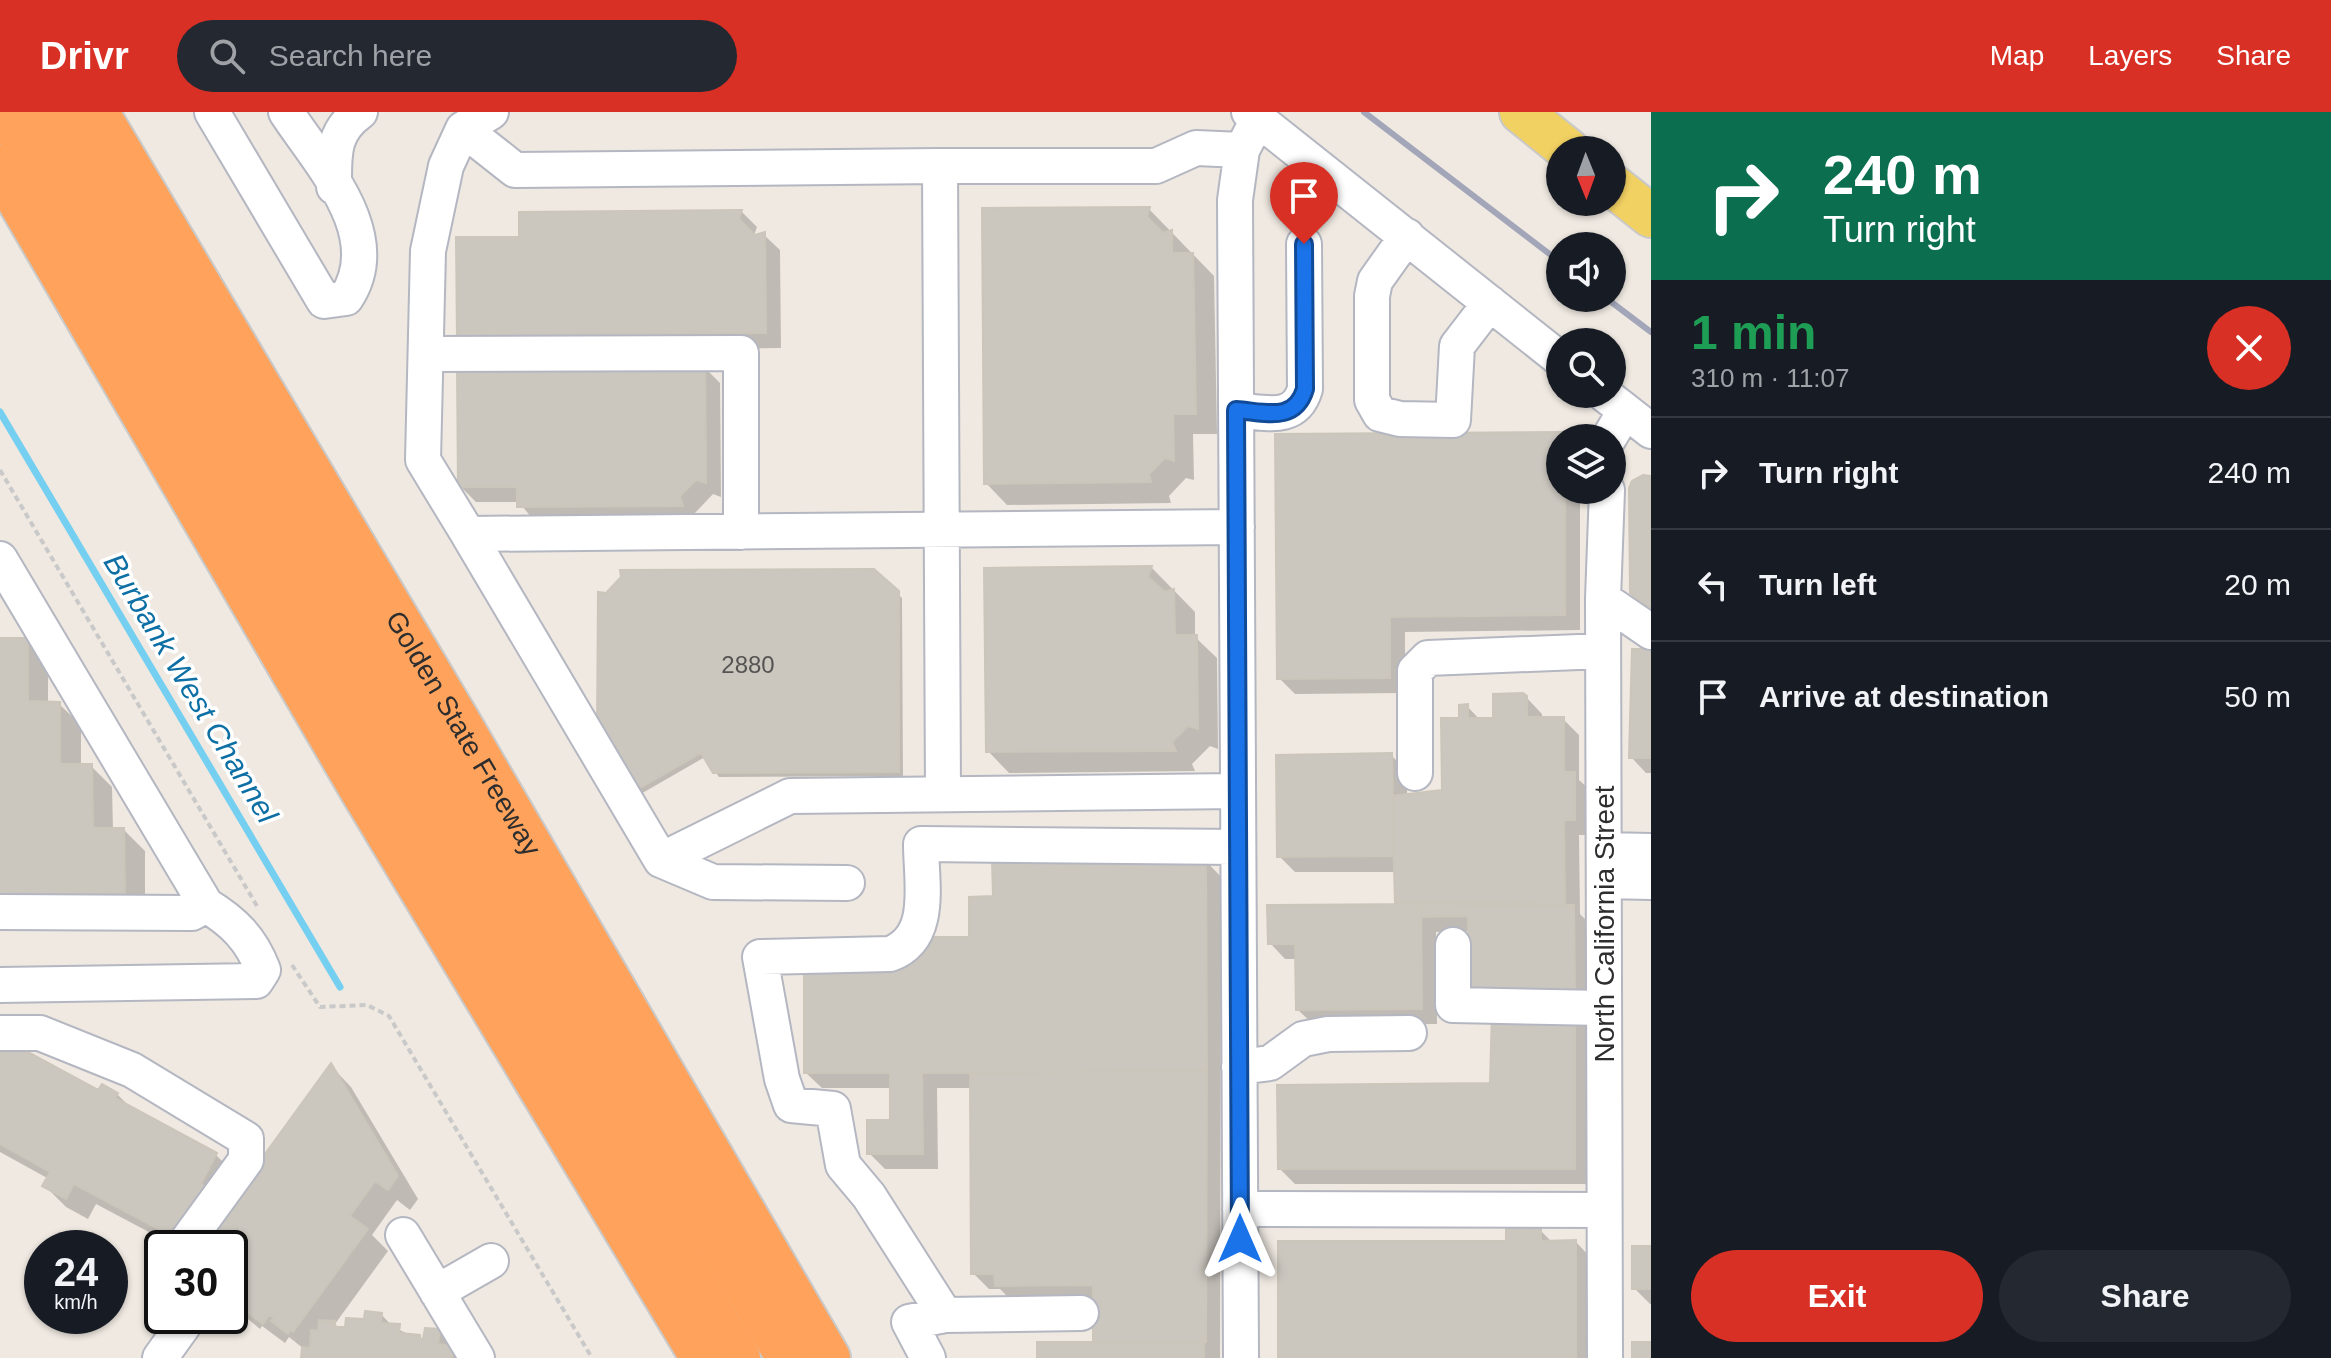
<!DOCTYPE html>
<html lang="en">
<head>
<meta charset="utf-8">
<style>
	body { margin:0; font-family:Arial,sans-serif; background:#242831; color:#f1f3f6; height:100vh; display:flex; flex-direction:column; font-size:30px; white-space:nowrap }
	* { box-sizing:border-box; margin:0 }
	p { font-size:26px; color:#9ea1a6 }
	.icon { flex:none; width:44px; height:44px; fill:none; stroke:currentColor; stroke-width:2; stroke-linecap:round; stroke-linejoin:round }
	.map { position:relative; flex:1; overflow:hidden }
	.drawer { display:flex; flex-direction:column; background:#171b24; width:680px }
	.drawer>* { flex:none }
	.hud { background:#0b6e4f; color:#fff; overflow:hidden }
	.needle { width:52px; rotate:179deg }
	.tools { position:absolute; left:1546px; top:24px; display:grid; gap:16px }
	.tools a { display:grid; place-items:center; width:80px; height:80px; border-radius:50%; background:#171b24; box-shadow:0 2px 6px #0004; font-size:40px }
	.speed { position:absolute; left:24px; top:1118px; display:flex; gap:16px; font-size:40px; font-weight:700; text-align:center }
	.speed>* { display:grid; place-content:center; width:104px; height:104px; border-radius:50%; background:#171b24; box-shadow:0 2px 6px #0004; line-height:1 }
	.speed small { font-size:20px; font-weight:400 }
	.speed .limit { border:4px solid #111; border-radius:12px; background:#fff; color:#111 }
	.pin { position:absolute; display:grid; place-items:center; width:68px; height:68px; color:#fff; margin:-82px -34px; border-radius:50% 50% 50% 0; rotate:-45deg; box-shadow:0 0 8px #0007 }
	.pin .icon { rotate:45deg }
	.me { position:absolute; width:88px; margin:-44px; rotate:0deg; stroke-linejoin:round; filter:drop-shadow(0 0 6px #0008) }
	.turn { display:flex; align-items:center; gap:28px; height:168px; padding:0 40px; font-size:36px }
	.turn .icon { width:104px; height:104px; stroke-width:2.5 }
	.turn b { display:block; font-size:56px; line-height:68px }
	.round { display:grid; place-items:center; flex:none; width:84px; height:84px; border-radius:42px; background:#242831 }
	.overview { display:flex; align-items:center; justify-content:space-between; height:136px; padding:0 40px }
	h1 { font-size:48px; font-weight:600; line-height:60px; color:#1e9e55 }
	.cta { display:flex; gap:16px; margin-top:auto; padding:16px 40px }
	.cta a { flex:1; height:92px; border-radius:48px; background:#d93025; color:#fff; font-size:32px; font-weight:600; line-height:92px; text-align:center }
	.cta a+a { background:#242831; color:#f1f3f6 }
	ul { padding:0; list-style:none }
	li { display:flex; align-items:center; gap:24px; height:112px; padding:0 40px; border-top:2px solid #363941 }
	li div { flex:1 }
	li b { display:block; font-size:30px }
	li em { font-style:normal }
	header { display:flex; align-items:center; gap:48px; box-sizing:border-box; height:112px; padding:0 40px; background:#d93025; color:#fff }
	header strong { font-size:38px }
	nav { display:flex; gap:44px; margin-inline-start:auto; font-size:28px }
	.search { width:560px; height:72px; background:#242831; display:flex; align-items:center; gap:20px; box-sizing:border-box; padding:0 28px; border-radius:44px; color:#9ea1a6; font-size:30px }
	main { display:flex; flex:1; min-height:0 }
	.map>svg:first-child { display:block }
	.shadow { fill:#0003 }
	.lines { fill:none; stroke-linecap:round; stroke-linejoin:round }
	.stream { stroke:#75cff0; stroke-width:7 }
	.building { fill:#cbc7bf; stroke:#cbc5ba; stroke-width:2 }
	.minor-casing { stroke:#b4b7c1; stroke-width:38 }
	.major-casing { stroke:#c9c9c9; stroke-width:46 }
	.highway-casing { stroke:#c9c9c9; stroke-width:48 }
	.path { stroke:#c9c9c9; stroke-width:4; stroke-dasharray:6 4; stroke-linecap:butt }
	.minor { stroke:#fff; stroke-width:34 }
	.major { stroke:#f2d163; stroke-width:42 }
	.highway { stroke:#ffa35c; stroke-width:44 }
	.rail { stroke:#a3a6b8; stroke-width:6 }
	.route-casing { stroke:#114b97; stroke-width:20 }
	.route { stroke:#1a73e8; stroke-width:14 }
	.labels { text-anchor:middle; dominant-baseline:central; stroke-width:7; stroke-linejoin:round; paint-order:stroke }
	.number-label { font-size:24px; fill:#555452 }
	.street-label { font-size:28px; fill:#2e2e2e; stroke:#fff }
	.water-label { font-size:30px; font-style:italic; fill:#0d6fa3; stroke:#fff }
</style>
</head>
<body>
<header>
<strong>Drivr</strong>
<div class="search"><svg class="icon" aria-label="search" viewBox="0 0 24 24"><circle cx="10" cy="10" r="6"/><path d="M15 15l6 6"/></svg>Search here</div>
<nav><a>Map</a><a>Layers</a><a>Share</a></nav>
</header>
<main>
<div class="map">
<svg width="1651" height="1246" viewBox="0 0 1651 1246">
	<rect width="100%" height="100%" fill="#efe9e1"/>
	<path class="shadow" d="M 1149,97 L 1214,164 L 1217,322 L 1193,322 L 1194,368 L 1186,366 L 1169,384 L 1171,391 L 1007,393 L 986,371 Z
		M 742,100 L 757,115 L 753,126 L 764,123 L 780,138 L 781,236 L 475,239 L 459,223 L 522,126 L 521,102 Z
		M 704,255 L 720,271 L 721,385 L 713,382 L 695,401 L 698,409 L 535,410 L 519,390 L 476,390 L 460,374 Z
		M 1563,322 L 1567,326 L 1560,326 L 1560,378 L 1580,378 L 1580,518 L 1405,520 L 1405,581 L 1295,582 L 1279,566 Z
		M 1152,456 L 1195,500 L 1195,525 L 1217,546 L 1218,637 L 1210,634 L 1192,652 L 1195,659 L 1009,661 L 988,639 L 986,458 Z
		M 873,459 L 902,486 L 903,664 L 719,665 L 705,645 L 639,683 L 634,679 Z
		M 0,528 L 27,528 L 48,549 L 48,591 L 59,592 L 81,613 L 81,654 L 91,654 L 112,675 L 113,718 L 124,718 L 145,739 L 145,804 L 0,805 Z
		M 1651,539 L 1651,661 L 1646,661 L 1631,645 Z
		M 1526,585 L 1542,602 L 1542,607 L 1563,607 L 1579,623 L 1579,668 L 1590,678 L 1590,723 L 1579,723 L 1580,802 L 1589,811 L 1590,892 L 1487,893 L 1470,819 L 1436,820 L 1437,912 L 1314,913 L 1298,898 L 1297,847 L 1285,847 L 1270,831 L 1397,793 L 1397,760 L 1295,760 L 1279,744 L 1391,643 L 1407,659 L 1407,686 L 1418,686 L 1418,680 L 1444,680 L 1467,594 L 1480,608 L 1495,608 Z
		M 1206,749 L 1221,765 L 1220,1246 L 1039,1246 L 1095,1232 L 1095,1189 L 1012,1189 L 1000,1177 L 989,1177 L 973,1161 L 972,976 L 937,976 L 938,1057 L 885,1057 L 869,1041 L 892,1010 L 892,976 L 822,976 L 806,961 L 919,849 L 971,827 L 995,786 Z
		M 1574,901 L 1590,917 L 1590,1072 L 1295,1072 L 1280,1057 L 1492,973 Z
		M 0,927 L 99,981 L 117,982 L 132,997 L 216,1043 L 237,1064 L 228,1099 L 331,954 L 351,975 L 418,1087 L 410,1098 L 397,1088 L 372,1123 L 388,1139 L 335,1212 L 340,1217 L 381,1202 L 392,1214 L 425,1231 L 439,1219 L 463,1246 L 303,1246 L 304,1237 L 289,1225 L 285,1231 L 262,1214 L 260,1217 L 230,1192 L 230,1136 L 179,1136 L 96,1092 L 88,1107 L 66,1095 L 45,1074 L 49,1067 L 0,1040 Z
		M 1540,1118 L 1552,1130 L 1576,1130 L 1591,1146 L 1591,1246 L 1280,1246 Z
		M 1651,1136 L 1651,1192 L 1650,1192 L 1634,1176 Z"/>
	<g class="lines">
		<path class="stream" d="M 0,300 L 340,875"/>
	</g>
	<path class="building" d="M 1150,95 L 1147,105 L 1163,121 L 1172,118 L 1172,141 L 1193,141 L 1196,302 L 1173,302 L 1174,349 L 1165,346 L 1149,362 L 1151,370 L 984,372 L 982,96 Z
		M 742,98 L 739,107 L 755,123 L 765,120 L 766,221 L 457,224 L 456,125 L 519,125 L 519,100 Z
		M 705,253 L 706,371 L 696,368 L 680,384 L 683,394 L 517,395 L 517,375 L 458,375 L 457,255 Z
		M 1564,320 L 1564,326 L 1560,326 L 1560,378 L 1565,378 L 1565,503 L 1390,505 L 1390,566 L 1277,567 L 1275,322 Z
		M 1643,363 L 1651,364 L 1651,498 L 1630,481 L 1629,376 L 1632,369 Z
		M 1152,454 L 1148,465 L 1165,480 L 1174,477 L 1175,523 L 1197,523 L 1198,617 L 1188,614 L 1172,630 L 1176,639 L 986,640 L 984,456 Z
		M 874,457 L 899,479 L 899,660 L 713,661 L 701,641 L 633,680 L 597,623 L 598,480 L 606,481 L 621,465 L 620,458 Z
		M 0,526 L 28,526 L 28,589 L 60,590 L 60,652 L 92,652 L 93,716 L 124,716 L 125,784 L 0,784 Z
		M 1632,537 L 1651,537 L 1651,646 L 1629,646 Z
		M 1523,581 L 1527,584 L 1527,605 L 1564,605 L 1564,660 L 1575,660 L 1575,708 L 1564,708 L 1565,792 L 1395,791 L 1392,684 L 1442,678 L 1441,606 L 1459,606 L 1459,593 L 1468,592 L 1468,606 L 1493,606 L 1493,582 Z
		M 1392,641 L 1394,744 L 1277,745 L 1276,643 Z
		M 1206,747 L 1207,959 L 922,961 L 923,1042 L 867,1042 L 867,1008 L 890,1008 L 890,961 L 804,961 L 804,847 L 917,847 L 916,825 L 969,825 L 969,785 L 993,784 L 992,748 Z
		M 1421,792 L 1422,897 L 1296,898 L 1295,832 L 1268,832 L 1267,793 Z
		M 1421,792 L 1574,793 L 1575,877 L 1469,878 L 1468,804 L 1421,805 Z
		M 1492,899 L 1575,899 L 1575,1057 L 1278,1057 L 1277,973 L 1490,971 Z
		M 0,925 L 98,978 L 102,972 L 118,981 L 115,986 L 217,1041 L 201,1072 L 207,1076 L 196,1096 L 190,1093 L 173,1125 L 74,1072 L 66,1087 L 42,1074 L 50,1060 L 0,1032 Z
		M 331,951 L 398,1064 L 388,1078 L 375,1069 L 350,1104 L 368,1117 L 293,1220 L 290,1218 L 288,1222 L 271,1209 L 274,1206 L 269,1203 L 263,1212 L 240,1195 L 238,1198 L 230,1192 L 230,1136 L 197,1136 Z
		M 1207,959 L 1206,1230 L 1093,1230 L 1093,1173 L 995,1174 L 994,1162 L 971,1162 L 970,961 Z
		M 1506,1116 L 1541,1116 L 1541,1129 L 1576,1128 L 1576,1246 L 1278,1246 L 1278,1129 L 1506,1129 Z
		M 1632,1134 L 1651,1134 L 1651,1177 L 1632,1177 Z
		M 365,1199 L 382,1201 L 381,1211 L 400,1212 L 399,1221 L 420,1223 L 420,1227 L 423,1227 L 425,1216 L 440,1217 L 438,1232 L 453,1234 L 452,1246 L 301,1246 L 302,1235 L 310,1236 L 311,1218 L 318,1219 L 319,1208 L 335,1209 L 335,1215 L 345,1215 L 346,1206 L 364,1207 Z
		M 1037,1230 L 1204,1230 L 1204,1246 L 1037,1246 Z
		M 1632,1230 L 1651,1230 L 1651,1246 L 1632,1246 Z"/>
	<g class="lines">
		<defs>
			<path id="minor" d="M 212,0 L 324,189 L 346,186 C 388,123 320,52 286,0
				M 1249,0 L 1560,247
				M 463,17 L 515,58 L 940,54
				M 463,17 L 446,54 L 428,139 L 423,348 L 468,422
				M 463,17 L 491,0
				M 334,75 C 334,43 332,20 360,0
				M 1407,124 L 1375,169 L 1372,184 L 1372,288 L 1380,302 L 1400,307 L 1453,308 L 1457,234 L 1490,191
				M 426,242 L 741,241 L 741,420
				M 1604,282 L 1651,319
				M 1236,298 C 1265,300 1295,311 1305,277 L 1304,132
				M 1609,326 L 1625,299
				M 1237,415 L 468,422 L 661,748 L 790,684 L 1238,679
				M 0,447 L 206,793 C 234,810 251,827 263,858 L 256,869 L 0,873
				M 1603,487 L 1651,520
				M 1415,661 L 1415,559 L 1428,546 L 1603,539
				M 943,682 L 940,54 L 1156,54 L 1196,36 L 1242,38
				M 1604,738 L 1651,739
				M 661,748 L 713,770 L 847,771
				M 1604,769 L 1651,770
				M 0,800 L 192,801 L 206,793
				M 1453,833 L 1453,893 L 1604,896
				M 0,921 L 40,921 L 132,958 L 246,1027 L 246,1048 L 182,1136
				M 1239,955 L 1270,951 L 1303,927 L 1328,922 L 1409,921
				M 1240,1097 L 1604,1098
				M 403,1123 L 477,1246
				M 437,1180 L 491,1149
				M 1081,1201 L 945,1203 L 869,1084 L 843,1053 L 833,997 L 791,993 L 782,967 L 760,845 L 890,842 C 934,826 921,770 921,732 L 1238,735
				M 160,1246 L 190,1204
				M 928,1246 L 909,1210 L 945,1203
				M 1241,1246 L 1235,88 L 1242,38 L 1258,7
				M 1605,1246 L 1603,487 L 1607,378"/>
			<path id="major" d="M 1521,0 L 1568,38
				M 1612,73 L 1651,104"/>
			<g id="highway">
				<path d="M 7,0 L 431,729 L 738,1246"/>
				<path d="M 48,0 L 789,1246"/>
				<path id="s1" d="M 96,0 L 458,610 L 828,1246"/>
				<path d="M 0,55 L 361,676 L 703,1246"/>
			</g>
		</defs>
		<use href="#minor" class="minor-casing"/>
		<use href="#major" class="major-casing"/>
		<use href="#highway" class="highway-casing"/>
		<path class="path" d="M 0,358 L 257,794
			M 292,853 L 320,895 L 367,893 L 389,904 L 592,1246"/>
		<use href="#minor" class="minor"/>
		<use href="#major" class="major"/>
		<use href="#highway" class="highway"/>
		<path class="rail" d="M 1364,0 L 1560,150
			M 1606,186 L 1651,220"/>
	</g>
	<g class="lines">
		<defs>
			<path id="route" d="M 1240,1127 L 1236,298 C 1265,300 1295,311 1305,277 L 1304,132"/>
		</defs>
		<use href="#route" class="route-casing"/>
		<use href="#route" class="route"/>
	</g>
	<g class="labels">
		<g class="number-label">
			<text x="748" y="552">2880</text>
		</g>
		<g class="street-label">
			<text stroke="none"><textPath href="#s1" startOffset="722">Golden State Freeway</textPath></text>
			<text transform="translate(1604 812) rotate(-90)">North California Street</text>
		</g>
		<g class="water-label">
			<text transform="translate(191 576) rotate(59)">Burbank West Channel</text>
		</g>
	</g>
</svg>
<div class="tools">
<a><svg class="needle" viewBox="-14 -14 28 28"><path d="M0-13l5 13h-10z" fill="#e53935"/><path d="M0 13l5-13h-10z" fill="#9ea1a6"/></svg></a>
<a><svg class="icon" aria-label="sound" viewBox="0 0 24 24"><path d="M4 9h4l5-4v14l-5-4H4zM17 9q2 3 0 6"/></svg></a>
<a><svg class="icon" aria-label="search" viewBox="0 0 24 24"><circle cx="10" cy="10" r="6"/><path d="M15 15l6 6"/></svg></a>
<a><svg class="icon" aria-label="layers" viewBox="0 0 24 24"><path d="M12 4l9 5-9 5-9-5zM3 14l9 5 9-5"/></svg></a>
</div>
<div class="speed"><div>24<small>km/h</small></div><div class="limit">30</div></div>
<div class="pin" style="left:1304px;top:132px;background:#d93025"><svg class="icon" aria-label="arrive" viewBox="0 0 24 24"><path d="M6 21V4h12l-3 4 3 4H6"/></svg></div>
<svg class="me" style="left:1240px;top:1127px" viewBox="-20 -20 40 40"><path d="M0-17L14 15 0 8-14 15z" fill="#1a73e8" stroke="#fff" stroke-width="4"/></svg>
</div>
<section class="drawer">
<div class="hud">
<div class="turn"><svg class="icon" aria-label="right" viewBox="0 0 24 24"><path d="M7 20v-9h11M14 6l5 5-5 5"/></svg><div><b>240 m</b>Turn right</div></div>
</div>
<div class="overview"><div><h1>1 min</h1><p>310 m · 11:07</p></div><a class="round" style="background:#d93025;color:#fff"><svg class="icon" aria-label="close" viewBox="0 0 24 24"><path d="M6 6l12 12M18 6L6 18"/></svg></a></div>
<ul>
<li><svg class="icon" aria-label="right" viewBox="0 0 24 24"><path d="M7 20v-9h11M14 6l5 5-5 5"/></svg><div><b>Turn right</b></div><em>240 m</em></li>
<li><svg class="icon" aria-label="left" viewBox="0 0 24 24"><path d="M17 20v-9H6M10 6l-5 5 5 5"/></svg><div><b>Turn left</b></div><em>20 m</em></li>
<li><svg class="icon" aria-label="arrive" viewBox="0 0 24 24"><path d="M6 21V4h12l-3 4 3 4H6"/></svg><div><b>Arrive at destination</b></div><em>50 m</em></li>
</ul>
<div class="cta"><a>Exit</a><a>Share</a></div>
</section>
</main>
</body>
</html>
